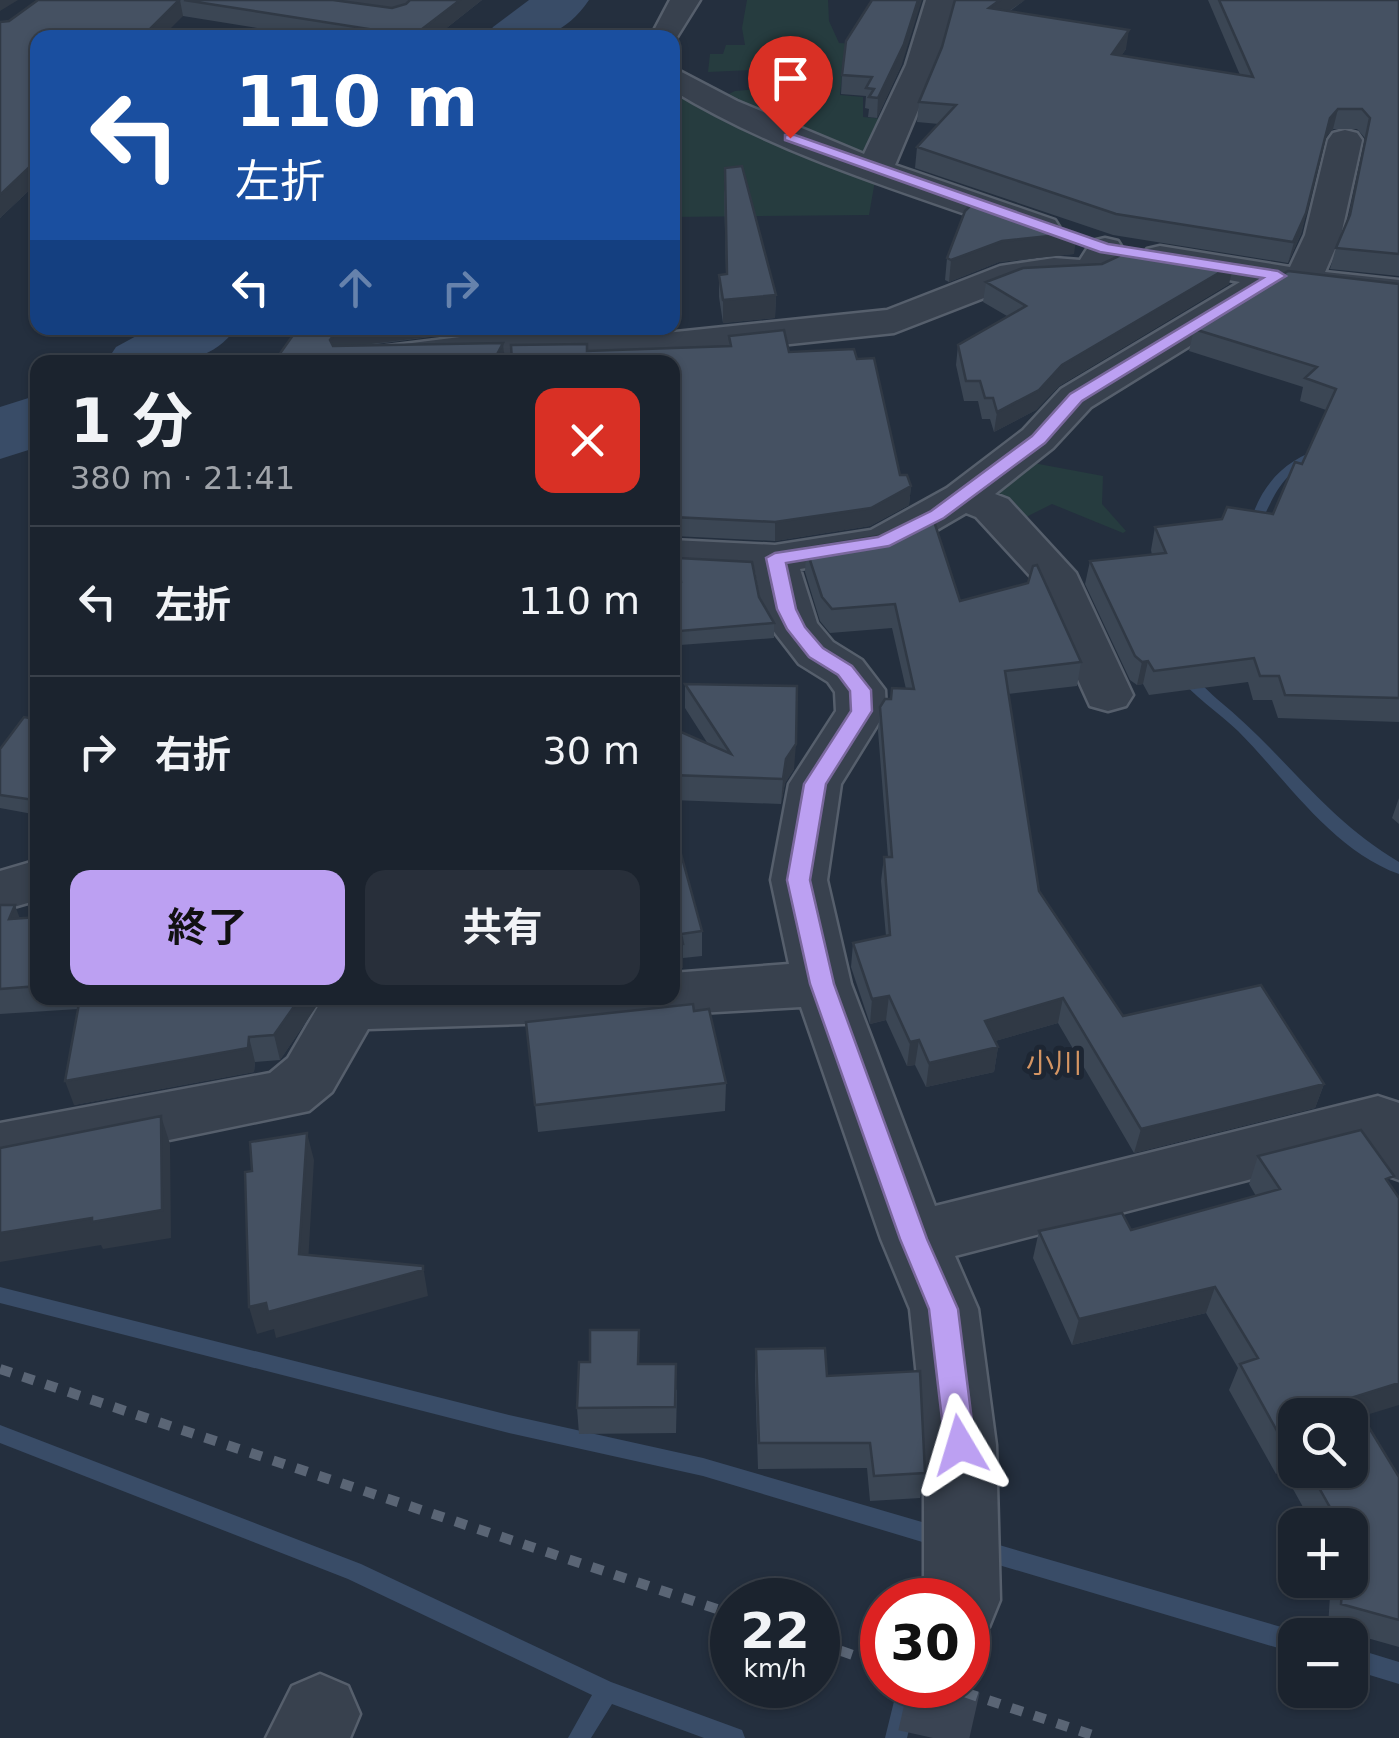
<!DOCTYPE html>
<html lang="ja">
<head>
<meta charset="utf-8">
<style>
	body { margin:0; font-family:"DejaVu Sans","Noto Sans JP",sans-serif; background:#282f3a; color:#f1f3f6; height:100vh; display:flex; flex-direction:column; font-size:38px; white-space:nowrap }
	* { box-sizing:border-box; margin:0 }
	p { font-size:32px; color:#a0a4aa }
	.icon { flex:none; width:55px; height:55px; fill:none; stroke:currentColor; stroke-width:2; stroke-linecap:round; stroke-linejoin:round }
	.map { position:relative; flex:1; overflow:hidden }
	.panel { position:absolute; left:30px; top:355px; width:650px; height:650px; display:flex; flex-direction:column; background:#1b232e; border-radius:20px; box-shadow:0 2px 8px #0004,0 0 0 2px #39404a }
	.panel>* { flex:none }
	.top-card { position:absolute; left:30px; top:30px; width:650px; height:305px; border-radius:20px; box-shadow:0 2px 8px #0004,0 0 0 2px #39404a; background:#1a4fa0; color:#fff; overflow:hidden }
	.buttons { position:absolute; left:1278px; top:1398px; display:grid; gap:20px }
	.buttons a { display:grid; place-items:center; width:90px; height:90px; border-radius:20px; background:#1b232e; box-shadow:0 2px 8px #0004,0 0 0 2px #39404a; font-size:50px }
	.speed { position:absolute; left:710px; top:1578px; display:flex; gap:20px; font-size:50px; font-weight:700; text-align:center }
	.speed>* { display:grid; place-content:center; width:130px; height:130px; border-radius:50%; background:#1b232e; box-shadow:0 2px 8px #0004,0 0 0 2px #39404a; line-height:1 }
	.speed small { font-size:25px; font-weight:400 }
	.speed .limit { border:15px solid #d22; background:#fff; color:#111 }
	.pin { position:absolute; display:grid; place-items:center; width:85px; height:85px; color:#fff; margin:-102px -42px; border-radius:50% 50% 50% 0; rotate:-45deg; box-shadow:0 0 10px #0007 }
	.pin .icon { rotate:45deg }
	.me { position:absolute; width:110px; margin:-55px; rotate:353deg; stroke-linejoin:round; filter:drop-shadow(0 0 8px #0008) }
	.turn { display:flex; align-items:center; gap:35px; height:210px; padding:0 40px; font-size:45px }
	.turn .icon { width:130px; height:130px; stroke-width:2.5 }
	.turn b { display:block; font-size:70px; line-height:85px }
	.lanes { display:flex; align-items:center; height:95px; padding:0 40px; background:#0003; justify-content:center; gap:50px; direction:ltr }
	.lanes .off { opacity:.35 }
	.round { display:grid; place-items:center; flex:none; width:105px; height:105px; border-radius:20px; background:#282f3a }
	.head { display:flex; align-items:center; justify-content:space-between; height:170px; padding:0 40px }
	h1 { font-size:60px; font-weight:700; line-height:75px }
	.cta { display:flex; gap:20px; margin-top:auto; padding:20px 40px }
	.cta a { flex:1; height:115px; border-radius:20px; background:#bca0f2; color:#111; font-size:40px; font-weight:700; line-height:115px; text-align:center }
	.cta a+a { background:#282f3a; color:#f1f3f6 }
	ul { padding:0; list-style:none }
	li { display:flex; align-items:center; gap:30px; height:150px; padding:0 40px; border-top:2px solid #39404a }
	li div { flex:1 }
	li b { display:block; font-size:38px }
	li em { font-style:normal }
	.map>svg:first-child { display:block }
	.green { fill:#263c3f }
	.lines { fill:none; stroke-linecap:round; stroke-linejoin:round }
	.stream { fill:#394c67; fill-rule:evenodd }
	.river { fill:#394c67; fill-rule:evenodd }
	.street-tunnel { stroke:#3a4453; stroke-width:71; stroke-dasharray:71 35; stroke-linecap:butt }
	.street-casing { stroke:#565f6c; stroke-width:5 }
	.street { fill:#38414e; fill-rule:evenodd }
	.rail { stroke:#5a6575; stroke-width:10; stroke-dasharray:12 12; stroke-linecap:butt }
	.wall { fill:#3b4654; fill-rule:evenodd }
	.shaded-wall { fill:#303945 }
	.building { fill:#455162; stroke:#303945; stroke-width:2.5 }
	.route { fill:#bca0f2; stroke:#7a689d; stroke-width:2.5 }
	.labels { text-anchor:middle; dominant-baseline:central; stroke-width:10; stroke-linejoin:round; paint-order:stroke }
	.neighbourhood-label { font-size:28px; fill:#d59563; stroke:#1d2633 }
</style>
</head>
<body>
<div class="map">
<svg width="1399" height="1738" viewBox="0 0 1399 1738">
	<rect width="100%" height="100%" fill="#242f3e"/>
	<path class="green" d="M 747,0 L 828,0 L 829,21 L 839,43 L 863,44 L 843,64 L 840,95 L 863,97 L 863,117 L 884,119 L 860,155 L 719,99 L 735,91 L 807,85 L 798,68 L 708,72 L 710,54 L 723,54 L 726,45 L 745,45 L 742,28 Z
		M 689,98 L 876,175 L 869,215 L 673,217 L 672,99 Z
		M 1028,462 L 1103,476 L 1102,504 L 1126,531 L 1123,533 L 1052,504 L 1024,518 L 987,494 Z"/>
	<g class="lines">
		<path class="stream" d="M 1325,447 L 1329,448 L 1329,452 C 1288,467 1278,485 1261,523 L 1244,524 L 1244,518 L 1252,517 C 1264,481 1288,458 1325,447 Z
			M 1182,669 C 1195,675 1206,690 1217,699 C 1284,753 1323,817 1399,862 L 1399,874 C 1331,849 1287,780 1238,731 C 1217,711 1193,696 1175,673 Z
			M 0,1287 L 509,1415 L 703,1458 L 939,1527 L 946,1530 L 949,1537 L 946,1544 L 939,1547 L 703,1476 L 509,1433 L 0,1303 Z
			M 0,1425 L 361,1564 L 611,1682 L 742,1730 L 745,1738 L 704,1738 L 612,1704 L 591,1738 L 568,1738 L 592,1695 L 348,1579 L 0,1443 Z
			M 982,1540 L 1295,1631 L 1303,1635 L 1295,1635 L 1295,1653 L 982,1560 L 975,1557 L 972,1550 L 975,1543 Z
			M 1350,1647 L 1399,1662 L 1399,1684 L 1350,1669 Z
			M 898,1685 L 920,1685 L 907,1738 L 885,1738 Z"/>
		<path class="river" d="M 529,0 L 589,0 C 559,43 532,38 485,38 L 493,27 Z
			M 151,328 L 236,328 C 205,372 154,362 106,362 L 116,347 Z
			M 38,395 L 38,447 L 0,459 L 0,407 Z"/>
		<path class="street-tunnel" d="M 933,1738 L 945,1685"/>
		<defs>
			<path id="street" d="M 296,0 L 422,0 L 405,18 L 394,21 L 311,9 L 301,6 Z
				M 670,0 L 700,0 L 672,45 L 672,38 L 650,38 Z
				M 926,0 L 956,0 L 937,65 L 895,165 L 1055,220 L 1060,228 L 1055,236 L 1042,239 L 1029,236 C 908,193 782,157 672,90 L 672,67 L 737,101 L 864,154 L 906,65 Z
				M 1345,130 L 1357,133 L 1362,140 L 1341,235 L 1325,272 L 1399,280 L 1399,302 L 1282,289 L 1091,407 L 1053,448 L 995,494 L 1008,499 L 1076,573 L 1133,695 L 1126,706 L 1108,711 L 1090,706 L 1032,578 L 976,517 L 966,513 L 899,552 L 800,569 L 817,623 L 833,642 L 862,660 L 885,690 L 886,711 L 841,784 L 827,880 L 851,984 L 935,1206 L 1378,1096 L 1399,1103 L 1399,1180 L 1377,1172 L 1363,1150 L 955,1256 L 978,1309 L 996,1445 L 1000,1600 L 989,1627 L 968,1635 L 968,1600 L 924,1600 L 924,1445 L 910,1309 L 881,1239 L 801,1007 L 664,1015 L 647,1020 L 368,1029 L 332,1092 L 309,1111 L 0,1175 L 0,1123 L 270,1073 L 288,1058 L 323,998 L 672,998 L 672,973 L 789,964 L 771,880 L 789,784 L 836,711 L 835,692 L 828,682 L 799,664 L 772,629 L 762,609 L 755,572 L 672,568 L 672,540 L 775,545 L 871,530 L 947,488 L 1023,430 L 1061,389 L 1240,282 L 1147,265 L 1142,257 L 1147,249 L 1160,246 L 1290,267 L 1305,235 L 1328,140 L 1333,133 Z
				M 1105,238 L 1118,241 L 1123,249 L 1114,272 L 1099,280 L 1020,284 L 894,333 L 666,357 L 336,362 L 342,353 L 356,350 L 468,336 L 666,333 L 887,310 L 1000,266 L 1054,258 L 1080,260 L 1092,241 Z
				M 38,860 L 38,900 L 0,911 L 0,871 Z
				M 320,1674 L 348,1686 L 360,1714 L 350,1738 L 266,1738 L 292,1686 Z"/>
		</defs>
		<use href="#street" class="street-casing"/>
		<use href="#street" class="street"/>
		<path class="rail" d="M 0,1369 L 732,1614
			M 818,1643 L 882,1665
			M 943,1685 L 1101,1738"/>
	</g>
	<path class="wall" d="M 38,0 L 333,0 L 392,8 L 482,0 L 434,38 L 319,38 L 183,16 L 38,38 L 38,182 L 0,218 L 0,22 L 9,21 Z
		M 1025,0 L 1010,11 L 1126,49 L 1121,56 L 1240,75 L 1208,0 L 1399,0 L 1399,276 L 1330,269 L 1336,248 L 1348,219 L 1365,138 L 1357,129 L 1333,129 L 1325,138 L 1301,234 L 1288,263 L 1113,235 L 915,168 L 917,147 L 939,124 L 917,122 L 919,102 L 942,47 Z
		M 902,64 L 877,118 L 868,117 L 869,109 L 865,108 L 866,96 L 841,94 L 842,75 Z
		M 724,190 L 776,295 L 775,318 L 723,323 L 719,297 L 719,275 L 726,274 Z
		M 1074,254 L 999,262 L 949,282 L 945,280 L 947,258 Z
		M 986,282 L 1229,284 L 1059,386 L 1036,410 L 994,432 L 990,419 L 982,419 L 978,401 L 964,401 L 956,365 L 958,345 L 1007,316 L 983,302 Z
		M 1399,284 L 1399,722 L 1278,718 L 1272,700 L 1253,700 L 1248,682 L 1149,695 L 1143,684 L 1137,685 L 1130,680 L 1085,584 L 1090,561 L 1152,555 L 1151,550 L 1155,527 L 1273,514 L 1302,464 L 1326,410 L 1300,401 L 1303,387 L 1189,351 L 1194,329 Z
		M 298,328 L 577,328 L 577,331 L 468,332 L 362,346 L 503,343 L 505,362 L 274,362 Z
		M 729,336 L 789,352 L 911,486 L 909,505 L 870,526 L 775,541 L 674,536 L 672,362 L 587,351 L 729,346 Z
		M 806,548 L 960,601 L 1081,662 L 1077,686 L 1008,694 L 1039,891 L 1123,1016 L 1324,1084 L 1315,1108 L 1134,1153 L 1058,1023 L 995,1041 L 998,1047 L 994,1072 L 926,1087 L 915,1065 L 907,1066 L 886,1020 L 870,1024 L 851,967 L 853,943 L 886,936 L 881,881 L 884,857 L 888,857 L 878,731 L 880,707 L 906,689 L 892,628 L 830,633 L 820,621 L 805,572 Z
		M 678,558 L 759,597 L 774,623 L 774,638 L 680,645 L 675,597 L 675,583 L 679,582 Z
		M 685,684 L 794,769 L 785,783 L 781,804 L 672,800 L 672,728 L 708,744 L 685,708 Z
		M 38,716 L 38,815 L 0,808 L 0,749 Z
		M 1399,798 L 1399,824 L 1392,818 Z
		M 672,821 L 702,931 L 702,956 L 683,958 L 683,968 Z
		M 0,905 L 20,918 L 38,917 L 38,998 L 322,998 L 280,1060 L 255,1062 L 254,1072 L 74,1105 L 78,1009 L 0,1014 Z
		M 694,1011 L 726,1083 L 725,1111 L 538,1132 L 526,1022 Z
		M 1258,1156 L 1390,1185 L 1362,1416 L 1399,1477 L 1399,1647 L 1328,1627 L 1331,1580 L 1350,1580 L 1350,1525 L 1313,1525 L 1283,1471 L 1276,1474 L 1229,1390 L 1238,1368 L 1206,1313 L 1072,1345 L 1033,1258 L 1039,1231 L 1131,1230 L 1256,1196 L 1249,1184 ZM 1295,1415 L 1350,1470 L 1295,1470 Z
		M 756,1349 L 827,1376 L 925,1473 L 920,1498 L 870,1501 L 867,1468 L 758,1469 L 755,1375 Z
		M 640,1364 L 677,1390 L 676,1433 L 579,1434 L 577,1408 Z"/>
	<path class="shaded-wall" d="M 0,0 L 18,0 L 0,11 Z
		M 180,0 L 183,16 L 161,38 L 141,38 Z
		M 460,0 L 482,0 L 434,38 L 413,38 Z
		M 918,0 L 922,0 L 902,64 L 877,118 L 878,98 Z
		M 1000,0 L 1025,0 L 987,26 L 989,8 Z
		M 1129,30 L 1126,49 L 1109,74 L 1112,54 Z
		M 1338,109 L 1333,129 L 1325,138 L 1301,234 L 1288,263 L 1330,118 Z
		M 38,159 L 38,182 L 0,218 L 0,195 Z
		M 1077,233 L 1074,254 L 999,262 L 949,282 L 951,260 L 1002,241 Z
		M 1234,264 L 1229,284 L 1059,386 L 1036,410 L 994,432 L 997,412 L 1062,365 Z
		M 776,295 L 775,318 L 723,323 L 723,300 Z
		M 348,328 L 467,328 L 468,332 L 355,346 L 333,360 L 330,340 L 338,330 Z
		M 503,343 L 505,362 L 493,362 Z
		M 911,486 L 909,505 L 870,526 L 775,541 L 775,522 Z
		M 1148,661 L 1143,684 L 1137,685 L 1142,662 Z
		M 796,744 L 794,769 L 785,783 L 781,804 L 783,779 L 786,759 Z
		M 15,905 L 24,930 L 9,919 Z
		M 683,944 L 683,968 L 672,970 L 672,945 Z
		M 889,996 L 886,1020 L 870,1024 L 872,999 Z
		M 300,998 L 322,998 L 280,1060 L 274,1035 Z
		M 1063,998 L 1058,1023 L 981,1045 L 985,1021 Z
		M 249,1037 L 255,1062 L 254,1072 L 74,1105 L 65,1081 Z
		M 919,1040 L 915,1065 L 907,1066 L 910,1042 Z
		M 998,1047 L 994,1072 L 926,1087 L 929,1063 Z
		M 1324,1084 L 1315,1108 L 1134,1153 L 1141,1129 Z
		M 161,1116 L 170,1144 L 171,1238 L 103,1249 L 101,1245 L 0,1262 L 0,1233 Z
		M 307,1133 L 314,1160 L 307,1281 L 299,1254 Z
		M 423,1266 L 428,1296 L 276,1338 L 274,1329 L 257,1334 L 249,1307 Z
		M 1215,1287 L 1206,1313 L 1072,1345 L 1079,1319 Z
		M 1399,1383 L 1399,1405 L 1350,1420 L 1351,1398 Z
		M 1295,1446 L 1283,1471 L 1276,1474 L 1287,1449 Z"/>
	<path class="building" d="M 38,0 L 179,0 L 141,38 L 38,38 L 38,159 L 0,195 L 0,22 L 9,21 Z
		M 184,0 L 333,0 L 392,8 L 406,4 L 410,0 L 460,0 L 413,36 Z
		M 872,0 L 918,0 L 904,44 L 878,98 L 869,97 L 874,89 L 866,88 L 872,77 L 842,75 L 846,41 Z
		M 955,0 L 1000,0 L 989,8 L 1129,30 L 1112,54 L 1253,77 L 1219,0 L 1399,0 L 1399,254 L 1336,248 L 1350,215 L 1370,118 L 1362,109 L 1338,109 L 1330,118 L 1306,213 L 1293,242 L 1116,214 L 917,147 L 956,105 L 919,102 L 942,47 Z
		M 742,166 L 776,295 L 723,300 L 719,275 L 727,274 L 725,168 Z
		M 976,200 L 1077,233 L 1002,241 L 951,260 L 947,258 L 965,211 Z
		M 1125,247 L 1234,264 L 1062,365 L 1039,390 L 997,412 L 993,398 L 985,398 L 980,381 L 966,381 L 958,345 L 1026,306 L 986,282 L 1023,268 L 1102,264 L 1119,256 Z
		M 1288,271 L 1399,284 L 1399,698 L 1285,695 L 1279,676 L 1260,676 L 1254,658 L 1154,671 L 1148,661 L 1142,662 L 1135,656 L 1090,561 L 1166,553 L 1155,527 L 1222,519 L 1227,507 L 1273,514 L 1295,462 L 1302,464 L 1336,389 L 1305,378 L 1317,367 L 1194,329 Z
		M 298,328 L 348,328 L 338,330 L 330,340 L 333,346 L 503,343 L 493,362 L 274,362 Z
		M 784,330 L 789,352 L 854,349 L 857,359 L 874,358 L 900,475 L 907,475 L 911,486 L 871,508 L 775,522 L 673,517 L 672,362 L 512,362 L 511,345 L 587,344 L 587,351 L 731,346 L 729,336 Z
		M 932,515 L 960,601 L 1028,583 L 1033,566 L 1037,565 L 1081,662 L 1005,671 L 1039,891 L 1123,1016 L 1261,985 L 1324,1084 L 1141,1129 L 1063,998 L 985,1021 L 998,1047 L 929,1063 L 919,1040 L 910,1042 L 889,996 L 872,999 L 853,943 L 890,935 L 884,857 L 892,857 L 880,707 L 885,699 L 891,699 L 892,688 L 914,689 L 895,604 L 832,609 L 822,597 L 806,548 L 902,532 Z
		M 678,558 L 752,562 L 759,597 L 774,623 L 680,631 L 675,583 L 681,582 Z
		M 685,684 L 797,686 L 796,744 L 786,759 L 783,779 L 672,775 L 672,728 L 731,754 Z
		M 38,716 L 38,796 L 34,800 L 0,795 L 0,749 L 24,717 L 35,719 Z
		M 672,821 L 702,931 L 681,934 L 683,944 L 672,945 Z
		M 0,905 L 15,905 L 9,919 L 38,917 L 38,986 L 0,989 Z
		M 80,998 L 300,998 L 274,1035 L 249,1037 L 248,1048 L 65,1081 Z
		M 693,1004 L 694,1011 L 709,1009 L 726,1083 L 535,1105 L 526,1022 Z
		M 161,1116 L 162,1210 L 92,1222 L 92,1218 L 0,1233 L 0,1148 Z
		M 1361,1130 L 1394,1176 L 1386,1179 L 1399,1198 L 1399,1383 L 1351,1398 L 1399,1477 L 1399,1620 L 1341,1604 L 1343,1580 L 1350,1580 L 1350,1525 L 1340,1525 L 1309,1470 L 1350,1470 L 1350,1415 L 1295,1415 L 1295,1446 L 1287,1449 L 1240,1364 L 1258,1358 L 1215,1287 L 1079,1319 L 1039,1231 L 1122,1213 L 1131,1230 L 1280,1189 L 1258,1156 Z
		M 307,1133 L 299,1254 L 423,1266 L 423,1270 L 268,1312 L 266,1303 L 249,1307 L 245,1172 L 252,1171 L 250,1142 Z
		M 590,1330 L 639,1330 L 638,1364 L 676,1364 L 675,1407 L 577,1408 L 579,1362 L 590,1362 Z
		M 825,1348 L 827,1376 L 920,1371 L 925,1473 L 874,1476 L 870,1443 L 759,1443 L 756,1349 Z"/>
	<path class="route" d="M 785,135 L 795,135 L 1108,244 L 1278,271 L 1286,276 L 1082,401 L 1045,443 L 944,518 L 889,546 L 786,563 L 796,609 L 805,627 L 823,648 L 852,666 L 871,690 L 872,711 L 826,784 L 810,880 L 834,984 L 927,1239 L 958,1309 L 975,1445 L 970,1455 L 960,1459 L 949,1455 L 945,1445 L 929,1309 L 900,1239 L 810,984 L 787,880 L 804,784 L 851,711 L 850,691 L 838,675 L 809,657 L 787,629 L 777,609 L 766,558 L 775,553 L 878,537 L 931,511 L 1032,436 L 1070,394 L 1263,278 L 1100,252 L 785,140 Z"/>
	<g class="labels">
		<g class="neighbourhood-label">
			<text x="1054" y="1063">小川</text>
		</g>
	</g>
</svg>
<div class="buttons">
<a><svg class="icon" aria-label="search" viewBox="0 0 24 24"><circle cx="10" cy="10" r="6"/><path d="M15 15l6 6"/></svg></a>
<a>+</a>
<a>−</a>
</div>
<div class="speed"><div>22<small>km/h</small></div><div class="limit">30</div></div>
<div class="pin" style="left:790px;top:138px;background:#d93025"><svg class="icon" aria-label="arrive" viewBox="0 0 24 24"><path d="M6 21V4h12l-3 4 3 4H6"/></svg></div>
<svg class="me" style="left:960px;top:1445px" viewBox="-20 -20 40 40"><path d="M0-17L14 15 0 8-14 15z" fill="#bca0f2" stroke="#fff" stroke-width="4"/></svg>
<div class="top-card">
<div class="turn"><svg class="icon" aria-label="left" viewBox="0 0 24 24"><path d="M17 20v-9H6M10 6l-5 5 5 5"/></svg><div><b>110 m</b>左折</div></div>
<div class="lanes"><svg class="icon" aria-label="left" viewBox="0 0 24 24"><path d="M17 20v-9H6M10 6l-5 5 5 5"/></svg><svg class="icon off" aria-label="ahead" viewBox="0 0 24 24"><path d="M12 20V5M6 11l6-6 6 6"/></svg><svg class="icon off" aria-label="right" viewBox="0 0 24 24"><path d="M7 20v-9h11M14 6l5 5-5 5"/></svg></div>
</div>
<section class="panel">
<div class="head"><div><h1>1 分</h1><p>380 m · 21:41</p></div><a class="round" style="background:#d93025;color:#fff"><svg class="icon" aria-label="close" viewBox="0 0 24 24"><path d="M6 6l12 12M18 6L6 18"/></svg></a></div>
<ul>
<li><svg class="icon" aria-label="left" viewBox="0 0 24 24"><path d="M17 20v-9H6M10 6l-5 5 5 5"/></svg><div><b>左折</b></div><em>110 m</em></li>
<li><svg class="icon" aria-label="right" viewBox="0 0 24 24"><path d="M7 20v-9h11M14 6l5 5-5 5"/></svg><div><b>右折</b></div><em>30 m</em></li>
</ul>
<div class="cta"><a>終了</a><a>共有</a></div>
</section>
</div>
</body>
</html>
